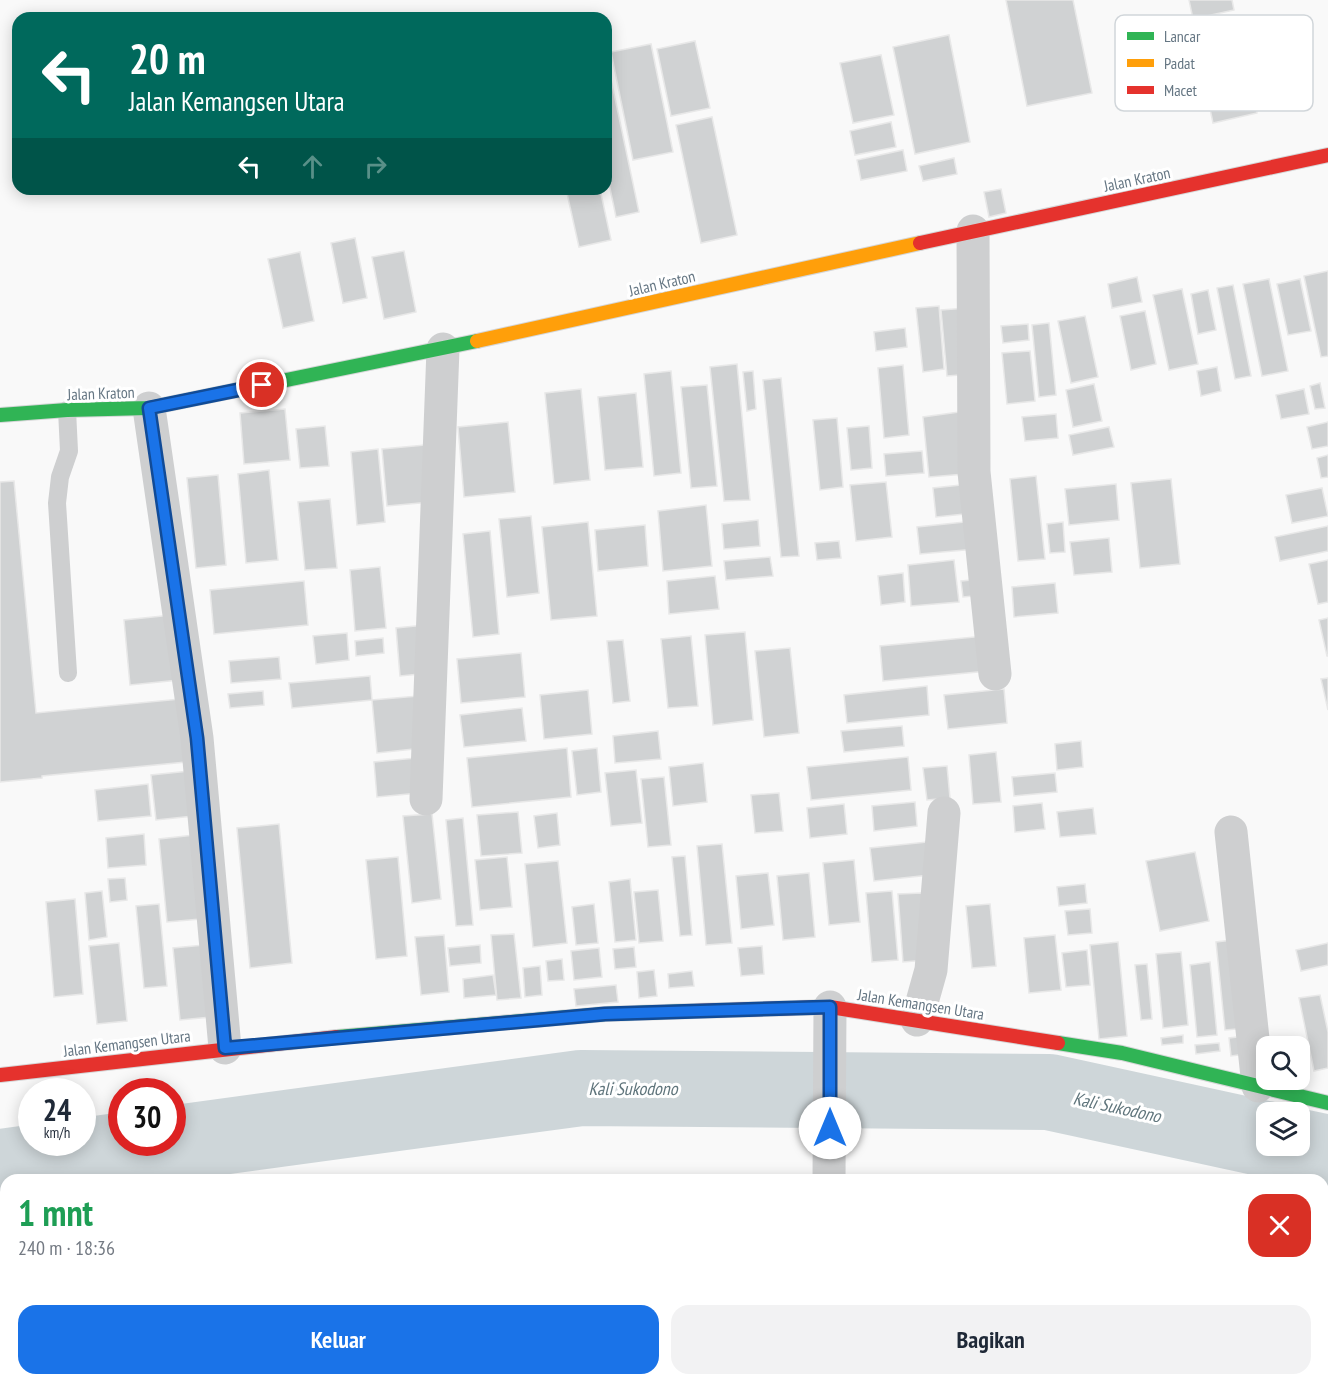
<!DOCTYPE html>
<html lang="id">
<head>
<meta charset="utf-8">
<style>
	body { margin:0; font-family:"PT Sans Narrow",sans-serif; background:#f2f2f3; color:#1f2937; height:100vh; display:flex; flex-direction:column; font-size:22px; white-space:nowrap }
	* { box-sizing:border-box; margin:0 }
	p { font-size:20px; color:#747a83 }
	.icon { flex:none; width:33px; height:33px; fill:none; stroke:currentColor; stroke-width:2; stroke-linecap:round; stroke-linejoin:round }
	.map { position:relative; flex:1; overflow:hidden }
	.sheet { position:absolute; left:0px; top:1174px; width:1329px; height:212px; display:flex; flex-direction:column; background:#fff; border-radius:18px 18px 0 0; box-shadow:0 3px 15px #0003 }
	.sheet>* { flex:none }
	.banner { position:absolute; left:12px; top:12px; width:600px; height:183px; border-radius:18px; box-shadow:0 3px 15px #0003; background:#00695c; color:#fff; overflow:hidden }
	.controls { position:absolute; left:1256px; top:1036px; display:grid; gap:12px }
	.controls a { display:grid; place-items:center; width:54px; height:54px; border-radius:12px; background:#fff; box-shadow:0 3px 15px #0003; font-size:30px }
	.speed { position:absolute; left:18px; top:1078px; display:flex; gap:12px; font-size:30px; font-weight:700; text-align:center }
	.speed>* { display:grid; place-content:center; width:78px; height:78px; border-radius:50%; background:#fff; box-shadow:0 3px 15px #0003; line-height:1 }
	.speed small { font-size:15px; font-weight:400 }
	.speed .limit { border:9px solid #d22; background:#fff; color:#111 }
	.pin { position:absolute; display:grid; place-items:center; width:51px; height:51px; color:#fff; margin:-26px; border:3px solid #fff; border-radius:50%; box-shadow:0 2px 6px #0007 }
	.me { position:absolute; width:66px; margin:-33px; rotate:0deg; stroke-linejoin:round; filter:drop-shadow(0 0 4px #0008) }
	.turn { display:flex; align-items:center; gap:21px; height:126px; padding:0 18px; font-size:27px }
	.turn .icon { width:78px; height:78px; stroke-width:2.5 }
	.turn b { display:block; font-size:42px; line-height:51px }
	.lanes { display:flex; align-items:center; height:57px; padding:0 18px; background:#0003; justify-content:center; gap:30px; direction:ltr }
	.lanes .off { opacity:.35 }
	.round { display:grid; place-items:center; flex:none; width:63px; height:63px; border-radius:18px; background:#f2f2f3 }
	.summary { display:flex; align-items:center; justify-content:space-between; height:102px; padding:0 18px }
	h1 { font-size:36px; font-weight:700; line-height:45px; color:#1e9e55 }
	.cta { display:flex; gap:12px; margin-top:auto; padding:12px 18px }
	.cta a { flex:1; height:69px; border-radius:18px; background:#1a73e8; color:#fff; font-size:24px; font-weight:700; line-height:69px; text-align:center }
	.cta a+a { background:#f2f2f3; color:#1f2937 }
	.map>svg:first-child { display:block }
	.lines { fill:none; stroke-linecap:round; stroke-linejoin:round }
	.river { stroke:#ced6d9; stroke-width:76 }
	.building { fill:#d0d2d3; stroke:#e8e8e8; stroke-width:1.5 }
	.fast-casing { stroke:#d5d6d7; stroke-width:16 }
	.slow-casing { stroke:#d5d6d7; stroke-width:16 }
	.jam-casing { stroke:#d5d6d7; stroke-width:16 }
	.lane { stroke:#cecfd0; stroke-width:18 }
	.street { stroke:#cecfd0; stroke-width:33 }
	.fast { stroke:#30b455; stroke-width:14 }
	.slow { stroke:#ff9f0a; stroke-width:14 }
	.jam { stroke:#e5322d; stroke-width:14 }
	.route-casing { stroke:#114b97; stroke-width:15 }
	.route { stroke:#1a73e8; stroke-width:10 }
	.labels { text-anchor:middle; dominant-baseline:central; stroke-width:6; stroke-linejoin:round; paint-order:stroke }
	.street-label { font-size:16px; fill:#657683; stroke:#fff }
	.water-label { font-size:18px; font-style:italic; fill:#60757c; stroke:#fff }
	.key { fill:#fff; stroke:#d1d6da; stroke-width:1.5 }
	.key-label { font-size:16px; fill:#657683 }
</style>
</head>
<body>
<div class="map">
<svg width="1328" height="1385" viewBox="0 0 1328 1385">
	<rect width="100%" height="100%" fill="#f9f9f9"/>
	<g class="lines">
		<path class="river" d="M 1296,1146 L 1328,1153
			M 0,1167 L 581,1088 L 1049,1092 L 1266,1139"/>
	</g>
	<path class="building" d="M 1006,0 L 1073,0 L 1092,93 L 1027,106 Z
		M 1189,0 L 1232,0 L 1234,10 L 1193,19 Z
		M 1238,19 L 1257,113 L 1213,123 L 1193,29 Z
		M 949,35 L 970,142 L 915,154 L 893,47 Z
		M 695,41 L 710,108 L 671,116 L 657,49 Z
		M 651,44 L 673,152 L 633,160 L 611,52 Z
		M 881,55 L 894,115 L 853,123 L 840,63 Z
		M 606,65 L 608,65 L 639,212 L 616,217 L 606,169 Z
		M 712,117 L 737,235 L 701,243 L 676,125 Z
		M 891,122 L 896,147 L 855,155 L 850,131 Z
		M 903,150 L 907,171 L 861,180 L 857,160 Z
		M 954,158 L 957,174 L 923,181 L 919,166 Z
		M 566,189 L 600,189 L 611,240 L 579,247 Z
		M 1001,189 L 1006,213 L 989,217 L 984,192 Z
		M 355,238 L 367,298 L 343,303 L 331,243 Z
		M 404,251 L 416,312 L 384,319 L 372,257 Z
		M 300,252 L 314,321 L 283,328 L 268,259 Z
		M 1328,271 L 1328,356 L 1321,357 L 1304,276 Z
		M 1137,277 L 1142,302 L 1112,308 L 1108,284 Z
		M 1269,279 L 1288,371 L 1262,376 L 1243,284 Z
		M 1300,279 L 1311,331 L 1288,335 L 1277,284 Z
		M 1233,285 L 1251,376 L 1235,379 L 1217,288 Z
		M 1182,289 L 1198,364 L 1169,370 L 1153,295 Z
		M 1208,290 L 1216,330 L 1198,334 L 1191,294 Z
		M 939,306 L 944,369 L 923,372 L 916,308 Z
		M 967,308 L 973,374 L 947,376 L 941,310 Z
		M 1145,311 L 1156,364 L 1131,370 L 1120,316 Z
		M 1085,316 L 1098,377 L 1071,383 L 1058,321 Z
		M 1049,323 L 1056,395 L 1039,397 L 1032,325 Z
		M 1028,324 L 1029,340 L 1003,343 L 1001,326 Z
		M 905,328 L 907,347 L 876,351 L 874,332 Z
		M 1030,351 L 1035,401 L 1007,404 L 1002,353 Z
		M 737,364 L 750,500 L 724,501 L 710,367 Z
		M 903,365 L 909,435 L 884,438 L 878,368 Z
		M 1217,367 L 1221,391 L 1201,396 L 1197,371 Z
		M 671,371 L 681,473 L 654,476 L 644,374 Z
		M 753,371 L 756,409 L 747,411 L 743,372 Z
		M 781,378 L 799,556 L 781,557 L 763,380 Z
		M 1320,383 L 1325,408 L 1315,409 L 1310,386 Z
		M 1094,384 L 1102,421 L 1073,427 L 1066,390 Z
		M 707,385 L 717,486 L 691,488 L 681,387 Z
		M 581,389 L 590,480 L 554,484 L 545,393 Z
		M 1304,389 L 1309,414 L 1281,419 L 1276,395 Z
		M 636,393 L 643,467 L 605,470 L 598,397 Z
		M 285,409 L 290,460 L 244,464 L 240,413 Z
		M 959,412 L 965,474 L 929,477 L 923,417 Z
		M 1056,414 L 1058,438 L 1025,441 L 1022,417 Z
		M 837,418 L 843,487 L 820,490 L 813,420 Z
		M 508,422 L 515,492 L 464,497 L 458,427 Z
		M 1328,422 L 1328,446 L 1312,449 L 1307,427 Z
		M 325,426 L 329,466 L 300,468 L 296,429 Z
		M 869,426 L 872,468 L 851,470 L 847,428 Z
		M 1109,427 L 1114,447 L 1073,455 L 1069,435 Z
		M 425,445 L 431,502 L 387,506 L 382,449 Z
		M 378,449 L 385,522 L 357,525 L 351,452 Z
		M 922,451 L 924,473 L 886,476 L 884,454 Z
		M 1328,455 L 1328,477 L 1321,478 L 1317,458 Z
		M 269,470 L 278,560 L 246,563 L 238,474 Z
		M 218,475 L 226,565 L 196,568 L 187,478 Z
		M 1036,476 L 1045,559 L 1018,561 L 1010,479 Z
		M 1171,479 L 1180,564 L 1140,568 L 1131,483 Z
		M 14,481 L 36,713 L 180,699 L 186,762 L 42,776 L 42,778 L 0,782 L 0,482 Z
		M 886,482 L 892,537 L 856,541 L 850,485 Z
		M 970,484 L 974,513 L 936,517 L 933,488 Z
		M 1116,484 L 1119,520 L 1069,525 L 1065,489 Z
		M 1322,488 L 1328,516 L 1292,523 L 1286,495 Z
		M 330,499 L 337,568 L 305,570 L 298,502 Z
		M 706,505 L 712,566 L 663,571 L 658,511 Z
		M 531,516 L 539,593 L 507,597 L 499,519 Z
		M 758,520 L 760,546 L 724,549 L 722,524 Z
		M 974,521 L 976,549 L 920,554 L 917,527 Z
		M 588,522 L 597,616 L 551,620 L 542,527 Z
		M 1063,522 L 1065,552 L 1050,553 L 1047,524 Z
		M 645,525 L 648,566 L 598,571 L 595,530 Z
		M 1328,526 L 1328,551 L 1280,561 L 1275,537 Z
		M 490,531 L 499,634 L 473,637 L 463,534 Z
		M 1109,538 L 1112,572 L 1074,575 L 1070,542 Z
		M 839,541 L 841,558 L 817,560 L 815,543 Z
		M 770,557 L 773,576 L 726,580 L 724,561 Z
		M 954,560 L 959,602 L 911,606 L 908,565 Z
		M 1328,560 L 1328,602 L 1318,604 L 1309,564 Z
		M 380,567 L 386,628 L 355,631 L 350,570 Z
		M 903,573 L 905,602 L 881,605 L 878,576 Z
		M 715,576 L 719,609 L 669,614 L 667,581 Z
		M 983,579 L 984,595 L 963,597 L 961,581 Z
		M 304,581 L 308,625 L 214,634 L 210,590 Z
		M 1055,583 L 1058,613 L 1014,617 L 1012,587 Z
		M 172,615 L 179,680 L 130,685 L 124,620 Z
		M 1328,618 L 1328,656 L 1327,656 L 1319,620 Z
		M 425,625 L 430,673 L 400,676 L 396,628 Z
		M 745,632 L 753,720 L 713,725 L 705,635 Z
		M 347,633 L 349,660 L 316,664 L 313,636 Z
		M 691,636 L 698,706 L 668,708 L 661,639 Z
		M 985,636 L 988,671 L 883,681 L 880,646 Z
		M 383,638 L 384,653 L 356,656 L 355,641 Z
		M 623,640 L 630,701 L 613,703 L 607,641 Z
		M 790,648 L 799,733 L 764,737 L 755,651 Z
		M 521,653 L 525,697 L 461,703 L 457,659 Z
		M 279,657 L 281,679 L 231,683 L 229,661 Z
		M 370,676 L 372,700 L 292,708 L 289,683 Z
		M 1328,678 L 1328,710 L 1321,679 Z
		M 927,686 L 929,715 L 847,723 L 844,695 Z
		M 1004,689 L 1007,723 L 948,729 L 944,695 Z
		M 588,690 L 592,734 L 544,739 L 540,695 Z
		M 263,691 L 264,705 L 230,708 L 228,694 Z
		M 418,696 L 423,748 L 377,753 L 372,700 Z
		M 522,708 L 526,741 L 464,747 L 460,715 Z
		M 902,726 L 904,746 L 844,752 L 841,731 Z
		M 658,731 L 661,759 L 615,763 L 613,736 Z
		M 1081,741 L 1083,767 L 1057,770 L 1055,744 Z
		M 567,748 L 571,797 L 472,807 L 467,758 Z
		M 597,748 L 601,792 L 577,795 L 572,751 Z
		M 996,752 L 1001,802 L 973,804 L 969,755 Z
		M 908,757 L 911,790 L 811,800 L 807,767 Z
		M 416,758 L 419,793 L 377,797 L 374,762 Z
		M 703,763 L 707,802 L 673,806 L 669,767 Z
		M 947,766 L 950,798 L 927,800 L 923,768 Z
		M 199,770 L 203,815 L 156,820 L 151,775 Z
		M 636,770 L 642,823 L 611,826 L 605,773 Z
		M 1055,773 L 1057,792 L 1014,796 L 1012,777 Z
		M 664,777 L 671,845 L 648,847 L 641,779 Z
		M 148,784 L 151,816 L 98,821 L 95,790 Z
		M 779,793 L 783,831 L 755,833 L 751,795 Z
		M 915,802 L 917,826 L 874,831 L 872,806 Z
		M 1042,803 L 1045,829 L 1015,832 L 1013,806 Z
		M 844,804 L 847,834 L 810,838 L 807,808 Z
		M 1093,808 L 1096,834 L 1060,837 L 1057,812 Z
		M 518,812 L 522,853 L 481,856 L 477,815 Z
		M 557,813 L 560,845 L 538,848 L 534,816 Z
		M 432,814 L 441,899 L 412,903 L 403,816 Z
		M 463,818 L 473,925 L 456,926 L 446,820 Z
		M 279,824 L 292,963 L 250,968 L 237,828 Z
		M 144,834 L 146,865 L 108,868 L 106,838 Z
		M 203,834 L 212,918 L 167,922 L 159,839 Z
		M 927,842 L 930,875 L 874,881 L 870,848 Z
		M 722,844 L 732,943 L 706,945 L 697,846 Z
		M 1195,852 L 1209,921 L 1160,931 L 1146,861 Z
		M 685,856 L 692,935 L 680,936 L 672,857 Z
		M 398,857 L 407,956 L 376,959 L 366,860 Z
		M 507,857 L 512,907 L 480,910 L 475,860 Z
		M 854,860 L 860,922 L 829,925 L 823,863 Z
		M 558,861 L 567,943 L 533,947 L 525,864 Z
		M 768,873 L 774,925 L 741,929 L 736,876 Z
		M 809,873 L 815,937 L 783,940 L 777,876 Z
		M 125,878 L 127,900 L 110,902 L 108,879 Z
		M 630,879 L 636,940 L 615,942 L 609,882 Z
		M 1085,884 L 1087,903 L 1059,906 L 1057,887 Z
		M 658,890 L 663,941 L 639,943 L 634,892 Z
		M 102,891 L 107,937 L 89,940 L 85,893 Z
		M 892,891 L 898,960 L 872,962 L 866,893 Z
		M 922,893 L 927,960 L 903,962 L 898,894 Z
		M 75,899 L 83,994 L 54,997 L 46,902 Z
		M 159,904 L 167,986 L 144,988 L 136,906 Z
		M 594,904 L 598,943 L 576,945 L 572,907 Z
		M 990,904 L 996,966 L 972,968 L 966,906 Z
		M 1090,909 L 1092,933 L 1068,935 L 1065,911 Z
		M 514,934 L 521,998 L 497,1000 L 491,935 Z
		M 444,935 L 449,992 L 421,995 L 415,937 Z
		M 1055,935 L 1061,990 L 1029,993 L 1024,938 Z
		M 1240,939 L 1249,1028 L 1225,1030 L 1216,942 Z
		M 1118,942 L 1127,1036 L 1099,1039 L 1090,945 Z
		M 119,943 L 127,1021 L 97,1024 L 89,946 Z
		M 1328,943 L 1328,965 L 1301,971 L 1296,950 Z
		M 204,945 L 211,1017 L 180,1020 L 173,948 Z
		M 480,945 L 481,963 L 450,966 L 448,948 Z
		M 762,946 L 764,974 L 741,976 L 738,948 Z
		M 634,947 L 636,967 L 615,969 L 613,949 Z
		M 599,948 L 602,977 L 574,980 L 571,951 Z
		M 1087,950 L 1090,985 L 1066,987 L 1062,953 Z
		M 1181,952 L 1188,1025 L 1163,1028 L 1156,954 Z
		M 562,959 L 564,980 L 548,981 L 546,961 Z
		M 1210,962 L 1217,1035 L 1197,1037 L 1190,965 Z
		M 1147,964 L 1152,1019 L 1141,1020 L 1135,965 Z
		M 540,966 L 542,995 L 525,997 L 523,968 Z
		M 654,970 L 657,996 L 639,998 L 637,972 Z
		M 692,971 L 694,986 L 669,988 L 668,974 Z
		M 493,975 L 496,995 L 464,998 L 463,979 Z
		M 616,985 L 618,1002 L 576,1006 L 574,989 Z
		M 1320,995 L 1328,1032 L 1328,1068 L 1314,1071 L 1299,998 Z
		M 1183,1035 L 1183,1043 L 1162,1045 L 1161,1038 Z
		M 1245,1036 L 1246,1054 L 1231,1056 L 1229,1038 Z
		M 1219,1043 L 1220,1051 L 1196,1054 L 1195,1045 Z
		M 35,1380 L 67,1380 L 68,1385 L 36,1385 Z
		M 93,1380 L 121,1380 L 122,1385 L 94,1385 Z
		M 130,1380 L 160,1380 L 161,1385 L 131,1385 Z
		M 176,1380 L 193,1380 L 194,1385 L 177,1385 Z
		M 279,1380 L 320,1380 L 321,1385 L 280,1385 Z
		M 326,1380 L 360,1380 L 362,1385 L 327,1385 Z
		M 371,1380 L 405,1380 L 406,1385 L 372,1385 Z
		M 408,1380 L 443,1380 L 444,1385 L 409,1385 Z
		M 459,1380 L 486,1380 L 487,1385 L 460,1385 Z
		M 547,1380 L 572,1380 L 573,1385 L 548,1385 Z
		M 621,1380 L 651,1380 L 652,1385 L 622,1385 Z
		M 691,1380 L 717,1380 L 717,1385 L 691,1385 Z
		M 768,1380 L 787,1380 L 787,1385 L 755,1385 L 755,1381 Z
		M 852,1380 L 894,1380 L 895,1385 L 853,1385 Z
		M 900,1380 L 921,1380 L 921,1384 L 900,1385 Z"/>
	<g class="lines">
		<defs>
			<path id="fast" d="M 0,415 L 67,410 L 149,408 L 477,341
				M 337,1037 L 605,1014 L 694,1011
				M 1058,1043 L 1122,1053 L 1328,1103"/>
			<path id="slow" d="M 477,341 L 920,243"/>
			<path id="jam" d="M 920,243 L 1328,155
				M 694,1011 L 830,1007 L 1058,1043
				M 0,1075 L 337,1037"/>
		</defs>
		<use href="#fast" class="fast-casing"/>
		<use href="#slow" class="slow-casing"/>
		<use href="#jam" class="jam-casing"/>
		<path class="lane" d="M 67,410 L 69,451 L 60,477 L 57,503 L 68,673"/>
		<path class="street" d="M 973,231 L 974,472 L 995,674
			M 149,408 L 197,738 L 225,1048
			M 426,799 L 443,349
			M 1231,832 L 1258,1086
			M 917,1020 L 931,970 L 944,813
			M 829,1180 L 830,1007
			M 1323,1275 L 1328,1276
			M 0,1287 L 6,1286
			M 1000,1385 L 1001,1380"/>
		<use href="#fast" class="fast"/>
		<use href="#slow" class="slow"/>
		<use href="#jam" class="jam"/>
	</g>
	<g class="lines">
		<defs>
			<path id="route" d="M 262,385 L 149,408 L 197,738 L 225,1048 L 605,1014 L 830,1007 L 830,1128"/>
		</defs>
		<use href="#route" class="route-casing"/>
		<use href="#route" class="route"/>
	</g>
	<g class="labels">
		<g class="street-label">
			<text transform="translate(1137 179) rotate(-12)">Jalan Kraton</text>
			<text transform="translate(662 283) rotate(-13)">Jalan Kraton</text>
			<text transform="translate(101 393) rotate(-2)">Jalan Kraton</text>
			<text transform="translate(921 1004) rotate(9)">Jalan Kemangsen Utara</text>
			<text transform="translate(127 1043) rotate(-7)">Jalan Kemangsen Utara</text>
		</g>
		<g class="water-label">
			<text x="633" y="1088">Kali Sukodono</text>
			<text transform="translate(1117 1107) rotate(12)">Kali Sukodono</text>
		</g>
	</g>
	<rect x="1115" y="15" width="198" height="96" rx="9" class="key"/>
	<rect x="1127" y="32" width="27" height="8" fill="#30b455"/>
	<rect x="1127" y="59" width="27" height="8" fill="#ff9f0a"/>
	<rect x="1127" y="86" width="27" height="8" fill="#e5322d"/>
	<g class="key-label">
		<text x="1164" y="42">Lancar</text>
		<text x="1164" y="69">Padat</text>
		<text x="1164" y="96">Macet</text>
	</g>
</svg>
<div class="controls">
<a><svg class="icon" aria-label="search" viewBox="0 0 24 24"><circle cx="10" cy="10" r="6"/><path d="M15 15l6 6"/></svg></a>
<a><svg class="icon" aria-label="layers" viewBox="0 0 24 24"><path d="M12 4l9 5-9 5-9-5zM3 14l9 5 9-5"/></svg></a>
</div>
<div class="speed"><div>24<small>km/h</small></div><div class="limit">30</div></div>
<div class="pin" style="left:262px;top:385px;background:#d93025"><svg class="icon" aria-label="arrive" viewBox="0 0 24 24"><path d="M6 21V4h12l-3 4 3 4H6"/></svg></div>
<svg class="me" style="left:830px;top:1128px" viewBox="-20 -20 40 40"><circle r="19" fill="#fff"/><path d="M0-13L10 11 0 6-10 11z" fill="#1a73e8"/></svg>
<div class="banner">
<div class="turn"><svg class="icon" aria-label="left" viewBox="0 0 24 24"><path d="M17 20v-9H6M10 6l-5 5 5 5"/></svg><div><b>20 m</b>Jalan Kemangsen Utara</div></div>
<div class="lanes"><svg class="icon" aria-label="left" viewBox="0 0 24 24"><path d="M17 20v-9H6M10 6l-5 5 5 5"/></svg><svg class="icon off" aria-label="ahead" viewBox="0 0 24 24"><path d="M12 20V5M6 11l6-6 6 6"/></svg><svg class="icon off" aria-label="right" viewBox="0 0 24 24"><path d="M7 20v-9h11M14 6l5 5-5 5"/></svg></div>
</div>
<section class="sheet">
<div class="summary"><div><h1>1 mnt</h1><p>240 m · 18:36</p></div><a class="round" style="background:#d93025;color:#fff"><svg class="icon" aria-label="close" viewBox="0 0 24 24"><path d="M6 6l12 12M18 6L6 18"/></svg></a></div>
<div class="cta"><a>Keluar</a><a>Bagikan</a></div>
</section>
</div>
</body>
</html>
